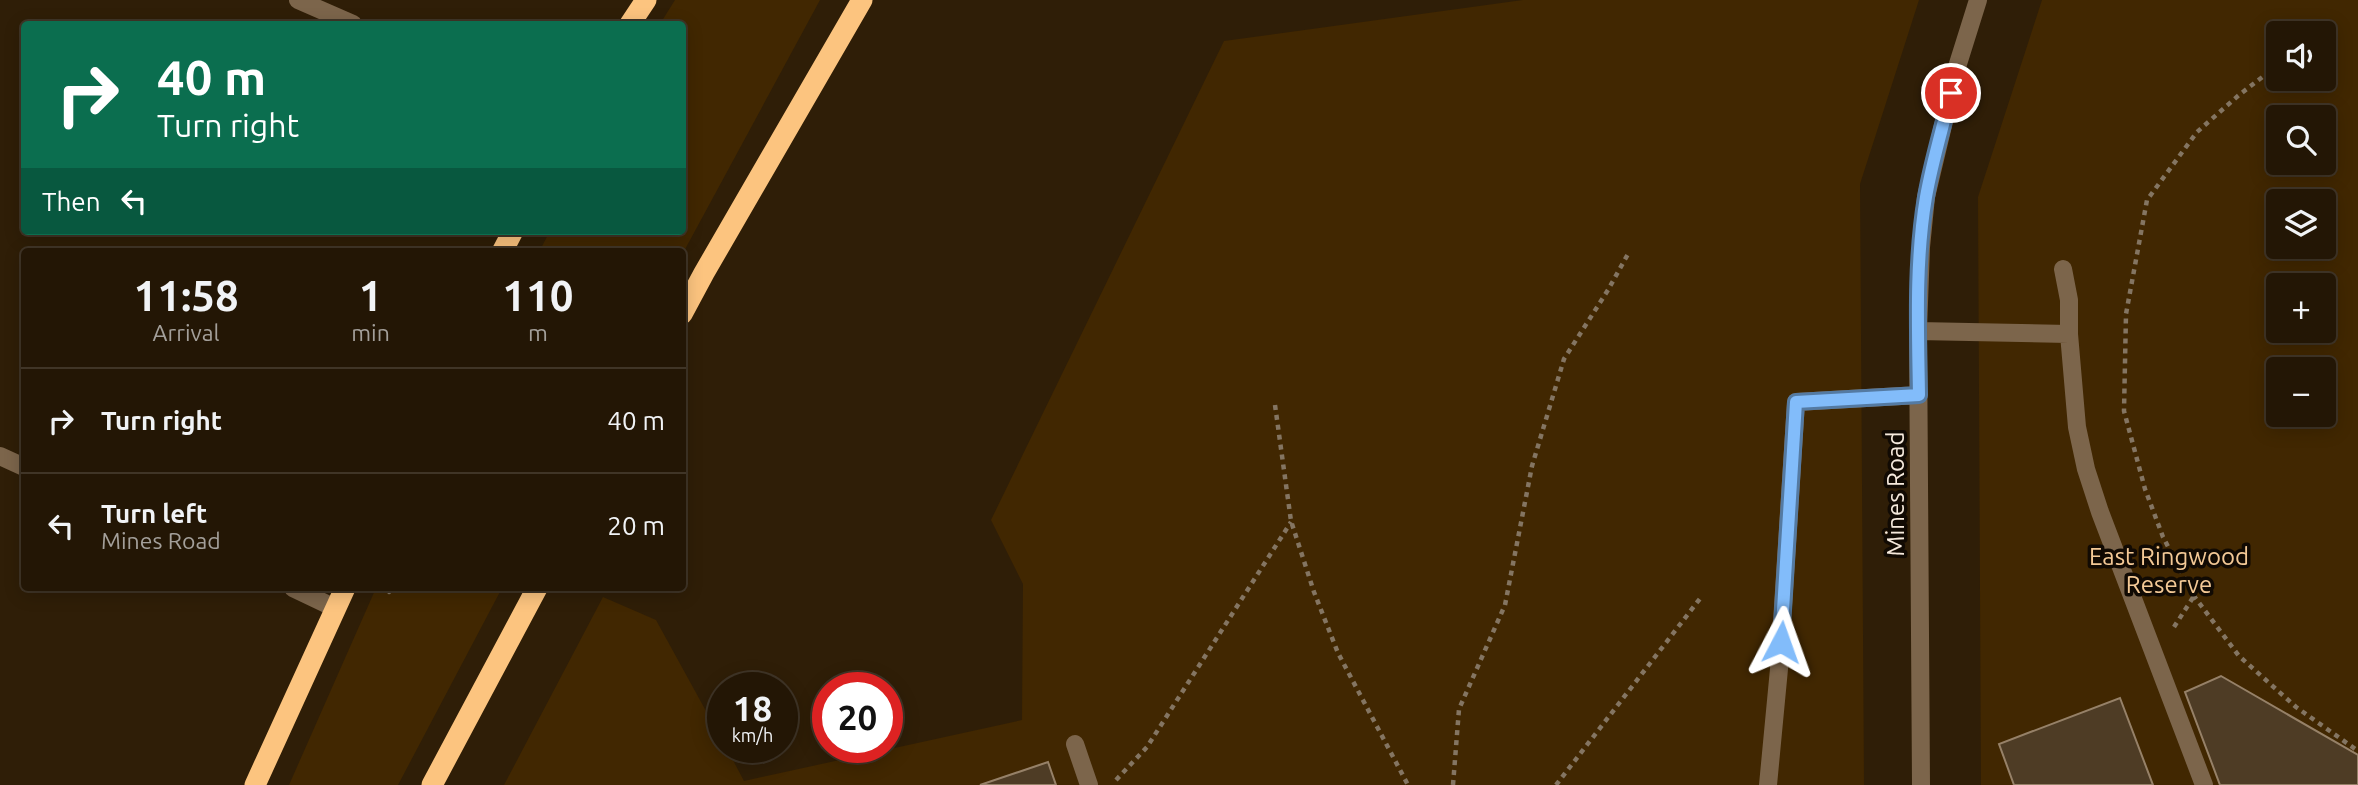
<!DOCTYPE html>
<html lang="en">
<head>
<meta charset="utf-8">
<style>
	body { margin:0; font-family:Ubuntu,sans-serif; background:#2f2313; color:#f1f3f6; height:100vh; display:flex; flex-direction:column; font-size:26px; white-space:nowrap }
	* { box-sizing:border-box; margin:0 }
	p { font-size:23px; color:#a39f9a }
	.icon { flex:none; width:38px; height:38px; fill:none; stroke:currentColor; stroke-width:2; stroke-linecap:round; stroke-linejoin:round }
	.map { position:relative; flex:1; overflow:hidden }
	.details { position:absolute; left:21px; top:248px; width:665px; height:343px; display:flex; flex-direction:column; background:#231605; border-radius:7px; box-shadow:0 4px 18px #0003,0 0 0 2px #403527 }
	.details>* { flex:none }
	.guide { position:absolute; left:21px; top:21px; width:665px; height:214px; border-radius:7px; box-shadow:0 4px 18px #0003,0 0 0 2px #403527; background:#0b6e4f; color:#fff; overflow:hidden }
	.fabs { position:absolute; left:2266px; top:21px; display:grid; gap:14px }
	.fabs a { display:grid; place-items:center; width:70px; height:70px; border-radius:7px; background:#231605; box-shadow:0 4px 18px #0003,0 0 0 2px #403527; font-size:35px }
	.speed { position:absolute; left:707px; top:672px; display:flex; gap:14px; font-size:35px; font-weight:700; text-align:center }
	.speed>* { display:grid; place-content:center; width:91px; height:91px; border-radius:50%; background:#231605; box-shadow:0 4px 18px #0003,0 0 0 2px #403527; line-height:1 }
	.speed small { font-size:18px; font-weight:400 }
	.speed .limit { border:10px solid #d22; background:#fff; color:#111 }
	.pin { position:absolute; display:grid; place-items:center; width:60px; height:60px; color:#fff; margin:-30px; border:4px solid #fff; border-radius:50%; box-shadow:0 2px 7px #0007 }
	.me { position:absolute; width:77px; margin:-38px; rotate:4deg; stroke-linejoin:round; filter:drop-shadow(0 0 5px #0008) }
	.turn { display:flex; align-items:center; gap:24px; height:147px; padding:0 21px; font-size:32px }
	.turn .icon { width:91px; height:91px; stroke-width:2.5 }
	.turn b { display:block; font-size:49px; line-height:60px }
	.then { display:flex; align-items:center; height:66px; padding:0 21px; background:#0003; gap:14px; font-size:26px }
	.eta { display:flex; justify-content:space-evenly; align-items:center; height:119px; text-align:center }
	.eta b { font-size:42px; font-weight:600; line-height:49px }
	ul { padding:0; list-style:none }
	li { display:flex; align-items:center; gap:21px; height:105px; padding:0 21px; border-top:2px solid #403527 }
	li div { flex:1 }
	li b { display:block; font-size:26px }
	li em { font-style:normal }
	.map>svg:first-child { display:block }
	.green { fill:#412701; fill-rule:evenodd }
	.building { fill:#4e3c25; stroke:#968168; stroke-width:2 }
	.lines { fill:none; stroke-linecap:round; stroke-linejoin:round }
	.path { stroke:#847562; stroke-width:4.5; stroke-dasharray:5 5; stroke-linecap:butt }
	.minor { stroke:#7c654b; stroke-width:18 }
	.highway { stroke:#fcc47f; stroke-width:21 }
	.route-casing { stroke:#547aa2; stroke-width:18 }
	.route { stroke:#82bcfa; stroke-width:12 }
	.labels { text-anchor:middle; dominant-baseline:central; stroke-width:7; stroke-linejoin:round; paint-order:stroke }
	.street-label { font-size:24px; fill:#f6eadd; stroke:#110a03 }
	.park-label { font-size:24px; fill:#f4c996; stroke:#110a03 }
</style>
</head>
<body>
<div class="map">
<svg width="2358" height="785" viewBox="0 0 2358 785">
	<rect width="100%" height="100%" fill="#2f1e07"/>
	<path class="green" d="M 675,0 L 820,0 L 683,253 L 539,252 L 550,231 L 682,231 L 682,24 L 660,24 Z
		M 1523,0 L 1919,0 L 1860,184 L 1864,785 L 504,785 L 603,597 L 656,620 L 723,742 L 723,747 L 726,747 L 744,781 L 1022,720 L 1023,584 L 991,520 L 1224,41 Z
		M 2042,0 L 2358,0 L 2358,785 L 1981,785 L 1978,197 ZM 2278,33 L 2324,33 L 2324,79 L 2278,79 ZM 2278,117 L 2324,117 L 2324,163 L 2278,163 ZM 2278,201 L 2324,201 L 2324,247 L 2278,247 ZM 2278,285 L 2324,285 L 2324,331 L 2278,331 ZM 2278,369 L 2324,369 L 2324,415 L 2278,415 Z
		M 376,588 L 502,588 L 398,785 L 289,785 Z"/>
	<path class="building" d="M 2221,676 L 2358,755 L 2358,785 L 2220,785 L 2185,692 Z
		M 2120,698 L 2153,785 L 2014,785 L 1999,744 Z
		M 1048,762 L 1056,785 L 980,785 Z"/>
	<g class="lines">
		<path class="path" d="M 2278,65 L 2239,95 L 2197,132 L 2147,200 L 2126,314 L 2124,411 L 2145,489 L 2163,537 L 2194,596 L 2239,656 L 2296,707 L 2358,751
			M 1275,405 L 1291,521 L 1314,592 L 1338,653 L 1408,785
			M 379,588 L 389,592 L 391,588
			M 2174,627 L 2194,596
			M 1116,780 L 1147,747 L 1291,522
			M 1453,785 L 1459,709 L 1505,605 L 1532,466 L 1564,359 L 1608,290 L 1628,254
			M 1556,785 L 1702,596"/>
		<path class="minor" d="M 298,0 L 353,24
			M 2063,269 L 2069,300 L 2069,334
			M 1918,331 L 2069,334 L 2077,427 L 2086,469 L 2100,512 L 2204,785
			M 0,456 L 24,467
			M 293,588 L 335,608
			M 1075,744 L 1089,785
			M 1768,785 L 1779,669 L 1796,402 L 1919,395
			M 1921,785 L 1918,331 L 1921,247 L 1926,197 L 1957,67 L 1978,0"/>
		<path class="highway" d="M 630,24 L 646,0
			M 502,252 L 513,231
			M 682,314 L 704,273 L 862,0
			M 255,785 L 345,588
			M 432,785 L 537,588"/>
	</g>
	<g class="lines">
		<defs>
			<path id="route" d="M 1781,642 L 1796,402 L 1919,395 C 1918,330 1915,262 1926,197 C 1932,162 1943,127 1951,93"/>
		</defs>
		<use href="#route" class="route-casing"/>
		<use href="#route" class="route"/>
	</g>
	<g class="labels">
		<g class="street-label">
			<text transform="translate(1895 494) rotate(-90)">Mines Road</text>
		</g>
		<g class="park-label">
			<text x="2169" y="556">East Ringwood<tspan x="2169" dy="28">Reserve</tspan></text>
		</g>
	</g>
</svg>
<div class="fabs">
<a><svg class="icon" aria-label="sound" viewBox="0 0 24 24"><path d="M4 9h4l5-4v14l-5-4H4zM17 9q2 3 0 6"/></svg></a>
<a><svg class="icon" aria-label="search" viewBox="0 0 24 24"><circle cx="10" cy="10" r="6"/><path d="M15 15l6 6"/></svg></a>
<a><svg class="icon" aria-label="layers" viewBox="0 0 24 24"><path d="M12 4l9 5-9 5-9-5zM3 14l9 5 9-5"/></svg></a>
<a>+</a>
<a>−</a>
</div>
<div class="speed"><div>18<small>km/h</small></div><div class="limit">20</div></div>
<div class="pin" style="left:1951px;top:93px;background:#d93025"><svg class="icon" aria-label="arrive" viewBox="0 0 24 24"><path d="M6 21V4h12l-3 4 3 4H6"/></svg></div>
<svg class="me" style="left:1781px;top:642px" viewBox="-20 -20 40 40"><path d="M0-17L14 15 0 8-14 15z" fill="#82bcfa" stroke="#fff" stroke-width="4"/></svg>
<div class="guide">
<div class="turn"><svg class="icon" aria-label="right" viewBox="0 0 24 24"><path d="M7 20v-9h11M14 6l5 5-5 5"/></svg><div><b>40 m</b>Turn right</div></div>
<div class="then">Then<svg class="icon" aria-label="left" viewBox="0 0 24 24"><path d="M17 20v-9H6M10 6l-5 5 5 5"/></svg></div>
</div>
<section class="details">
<div class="eta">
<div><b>11:58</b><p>Arrival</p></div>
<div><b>1</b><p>min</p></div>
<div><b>110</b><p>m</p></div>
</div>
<ul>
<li><svg class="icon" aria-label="right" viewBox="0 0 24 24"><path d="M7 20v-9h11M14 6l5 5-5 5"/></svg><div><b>Turn right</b></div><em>40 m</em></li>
<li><svg class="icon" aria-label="left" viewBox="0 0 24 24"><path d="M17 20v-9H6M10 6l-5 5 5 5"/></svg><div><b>Turn left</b><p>Mines Road</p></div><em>20 m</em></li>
</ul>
</section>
</div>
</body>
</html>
